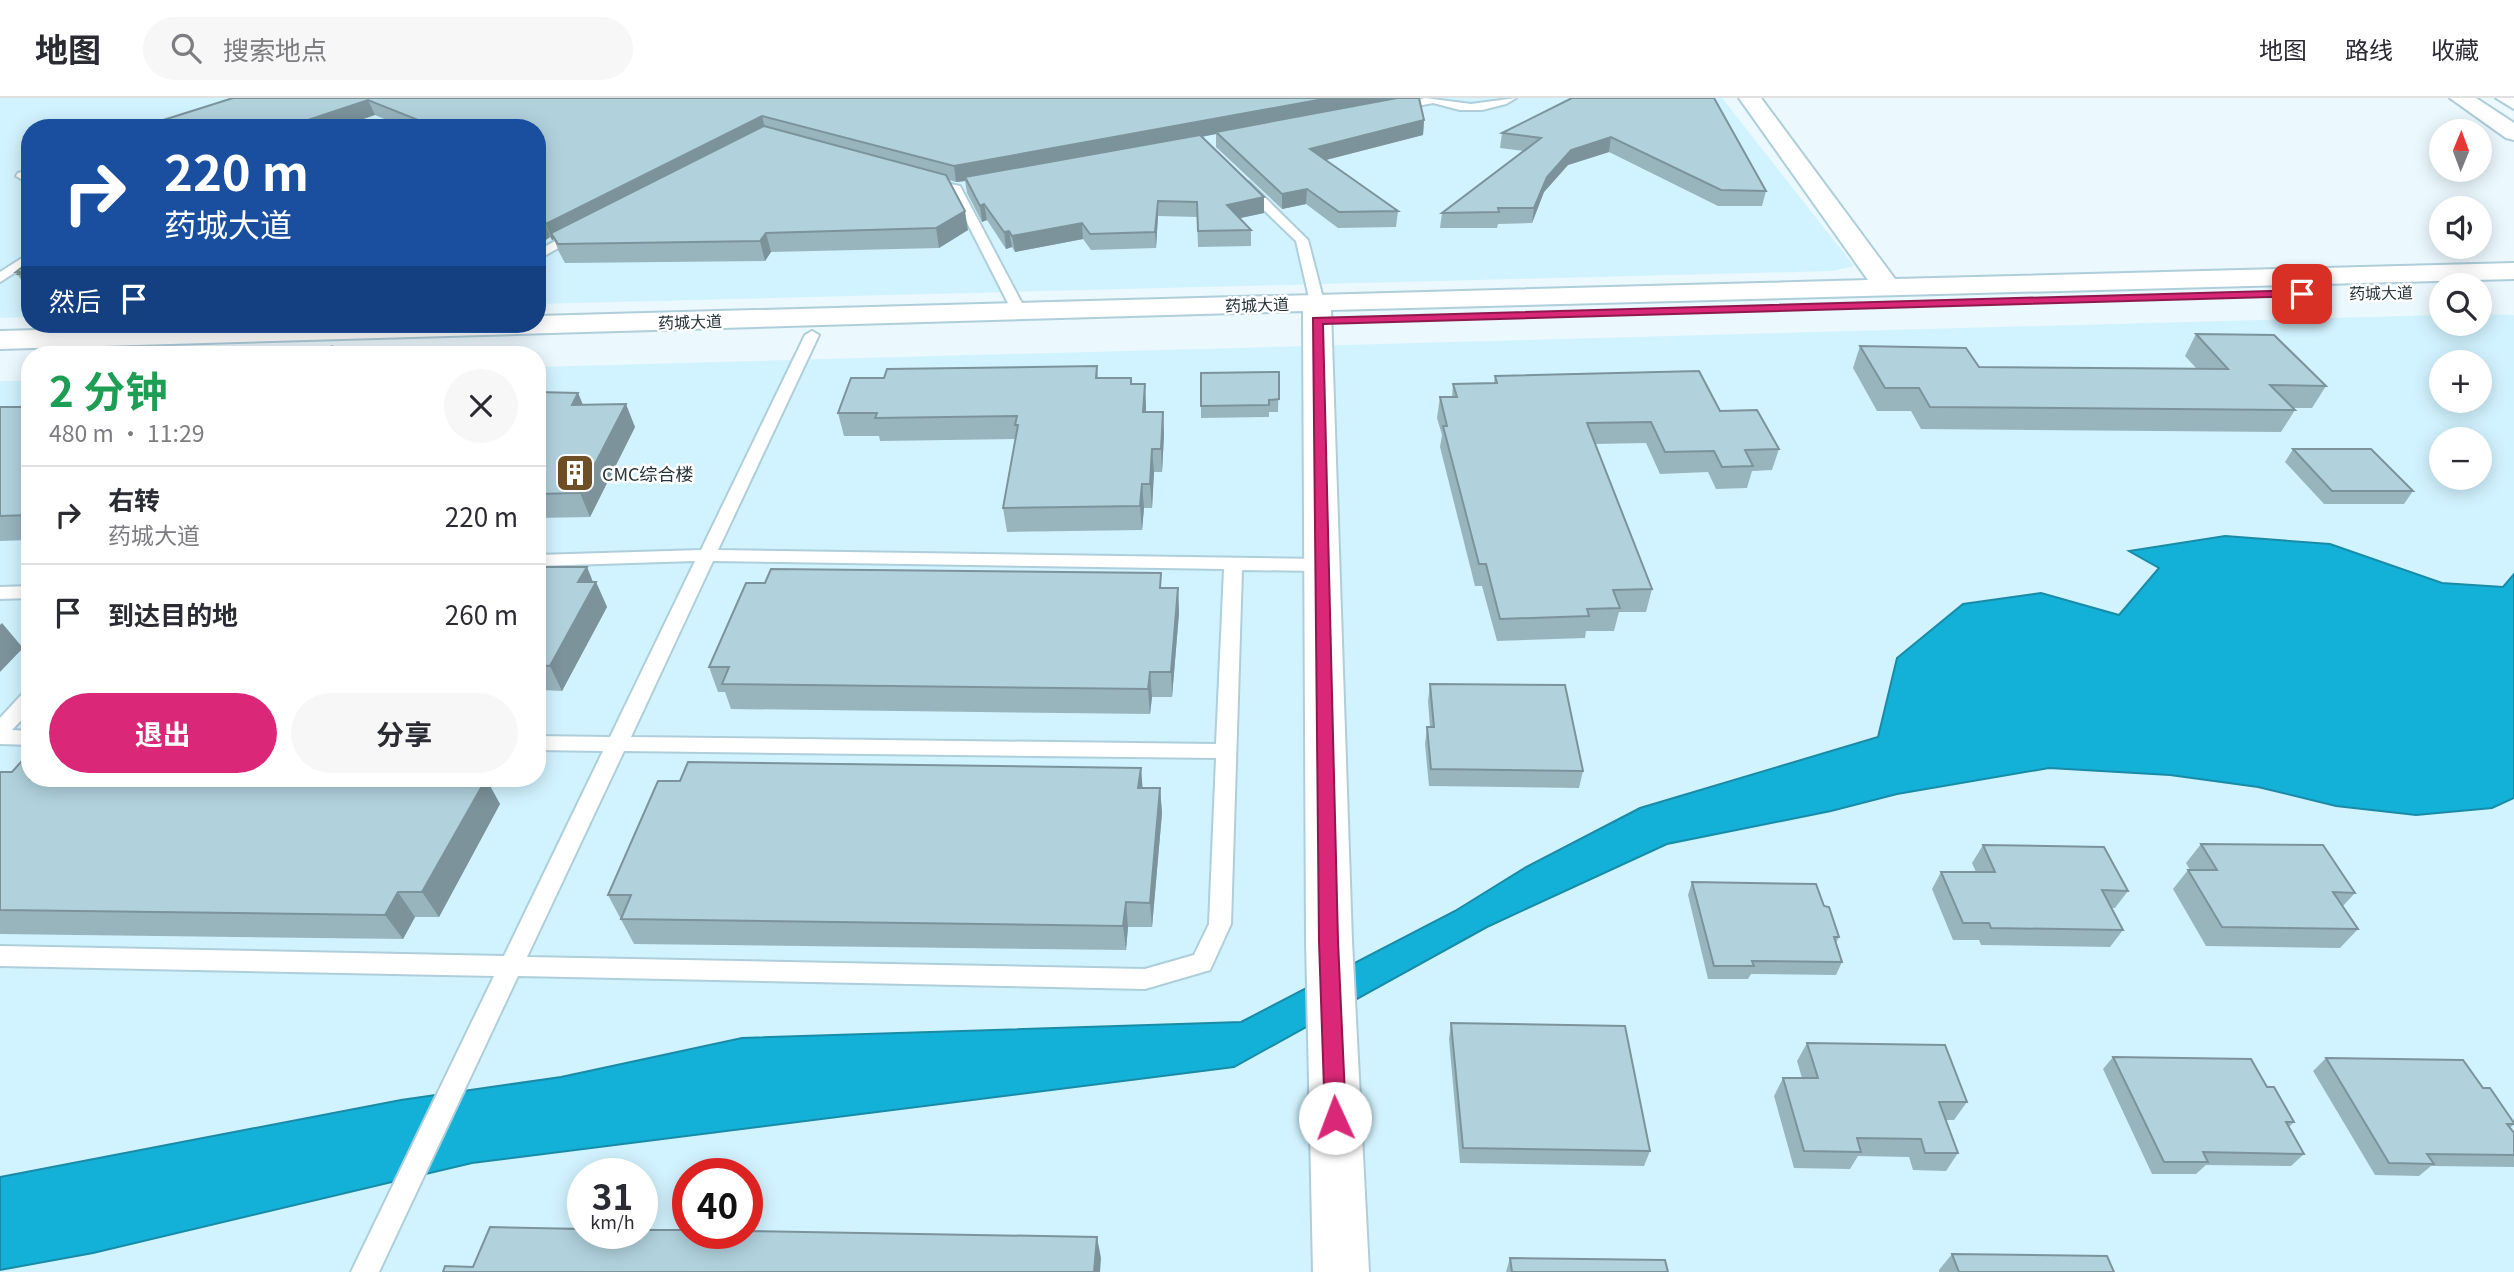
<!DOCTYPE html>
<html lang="zh">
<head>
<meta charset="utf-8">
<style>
	body { margin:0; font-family:Georgia,"Noto Sans SC",serif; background:#f7f7f7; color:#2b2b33; height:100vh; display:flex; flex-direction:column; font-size:26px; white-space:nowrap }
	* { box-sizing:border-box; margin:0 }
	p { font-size:23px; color:#7c7c81 }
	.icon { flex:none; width:38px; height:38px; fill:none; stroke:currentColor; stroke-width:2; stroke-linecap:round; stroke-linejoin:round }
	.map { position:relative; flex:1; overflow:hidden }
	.sheet { position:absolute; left:21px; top:248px; width:525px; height:441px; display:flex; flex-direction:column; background:#fff; border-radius:28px; box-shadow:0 4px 18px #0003 }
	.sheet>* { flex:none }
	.guide { position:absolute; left:21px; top:21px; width:525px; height:214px; border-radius:28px; box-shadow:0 4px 18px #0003; background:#1a4fa0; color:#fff; overflow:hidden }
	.needle { width:46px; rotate:1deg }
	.fabs { position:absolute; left:2429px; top:21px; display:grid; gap:14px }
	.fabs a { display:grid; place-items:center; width:63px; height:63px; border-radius:50%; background:#fff; box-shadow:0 4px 18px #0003; font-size:35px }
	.speed { position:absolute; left:567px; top:1060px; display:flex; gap:14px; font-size:35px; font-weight:700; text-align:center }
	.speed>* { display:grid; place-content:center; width:91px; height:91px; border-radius:50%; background:#fff; box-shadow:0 4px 18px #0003; line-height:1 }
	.speed small { font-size:18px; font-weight:400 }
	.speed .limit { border:10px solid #d22; background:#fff; color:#111 }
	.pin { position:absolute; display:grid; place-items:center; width:60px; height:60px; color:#fff; margin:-30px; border-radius:14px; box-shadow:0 4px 10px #0006 }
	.me { position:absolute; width:77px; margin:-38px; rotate:358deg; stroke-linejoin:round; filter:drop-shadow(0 0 5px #0008) }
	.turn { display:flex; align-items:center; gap:24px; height:147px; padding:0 28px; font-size:32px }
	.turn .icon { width:91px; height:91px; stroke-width:2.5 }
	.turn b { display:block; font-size:49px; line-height:60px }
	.then { display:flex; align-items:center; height:66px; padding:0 28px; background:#0003; gap:14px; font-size:26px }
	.round { display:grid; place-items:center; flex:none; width:74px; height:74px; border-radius:37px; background:#f7f7f7 }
	.head { display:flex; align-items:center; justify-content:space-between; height:119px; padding:0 28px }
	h1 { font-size:42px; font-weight:700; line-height:52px; color:#1e9e55 }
	.button { display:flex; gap:14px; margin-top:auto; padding:14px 28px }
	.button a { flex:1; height:80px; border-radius:42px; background:#db2777; color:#fff; font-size:28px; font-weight:700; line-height:80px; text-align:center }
	.button a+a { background:#f7f7f7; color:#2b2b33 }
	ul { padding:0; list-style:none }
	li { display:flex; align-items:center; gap:21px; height:98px; padding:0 28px; border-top:2px solid #e1e1e2 }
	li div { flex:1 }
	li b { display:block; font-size:26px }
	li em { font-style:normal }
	header { display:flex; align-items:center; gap:42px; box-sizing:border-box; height:98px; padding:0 35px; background:#fff; border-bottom:2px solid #e1e1e2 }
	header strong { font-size:33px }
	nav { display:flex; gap:38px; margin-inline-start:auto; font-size:24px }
	.search { width:490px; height:63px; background:#f7f7f7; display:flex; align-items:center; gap:18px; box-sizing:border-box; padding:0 24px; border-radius:38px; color:#7c7c81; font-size:26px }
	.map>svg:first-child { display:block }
	.built { fill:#d1f3ff; fill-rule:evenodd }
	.water { fill:#13b1d7; stroke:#198ba7; stroke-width:2 }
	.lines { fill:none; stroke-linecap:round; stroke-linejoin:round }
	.lane-casing { stroke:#aeceda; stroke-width:4 }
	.street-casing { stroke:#aeceda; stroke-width:4 }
	.secondary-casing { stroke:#aeceda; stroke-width:4 }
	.highway-casing { stroke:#aeceda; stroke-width:4 }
	.lane { fill:#fff; fill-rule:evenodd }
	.street { fill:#fff; fill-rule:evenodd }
	.secondary { fill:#fff; fill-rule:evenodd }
	.highway { fill:#fff; fill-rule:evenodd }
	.wall { fill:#98b5be }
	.shaded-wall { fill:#7c939b }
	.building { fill:#b1d2dd; stroke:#7c939b; stroke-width:2 }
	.route { fill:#db2777; stroke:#8e194d; stroke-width:2 }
	.labels { text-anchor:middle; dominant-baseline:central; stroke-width:5; stroke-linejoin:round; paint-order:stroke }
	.far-street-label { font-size:16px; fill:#263338; stroke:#fff }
	.poi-label { font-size:18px; fill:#263338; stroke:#fff; text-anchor:start }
</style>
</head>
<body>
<header>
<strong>地图</strong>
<div class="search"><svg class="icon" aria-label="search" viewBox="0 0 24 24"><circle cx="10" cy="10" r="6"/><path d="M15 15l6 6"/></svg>搜索地点</div>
<nav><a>地图</a><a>路线</a><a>收藏</a></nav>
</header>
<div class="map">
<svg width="2514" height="1174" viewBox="0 0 2514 1174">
	<rect width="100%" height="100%" fill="#ebf8fd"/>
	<path class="built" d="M 0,0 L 1722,0 L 1854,168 L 1833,173 L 537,206 L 537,30 L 30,30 L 30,219 L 0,220 Z
		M 2480,216 L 2514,217 L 2514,1174 L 0,1174 L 0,283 L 30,283 L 30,681 L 537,681 L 537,269 L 2441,217 L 2441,226 L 2480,226 ZM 2441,264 L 2480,264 L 2480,303 L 2441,303 ZM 2441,341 L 2480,341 L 2480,380 L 2441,380 ZM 583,1076 L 642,1076 L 642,1136 L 583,1136 ZM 688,1076 L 747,1076 L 747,1136 L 688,1136 Z"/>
	<path class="water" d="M 2225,438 L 2330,446 L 2442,485 L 2503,489 L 2514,476 L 2514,700 L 2492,710 L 2416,717 L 2336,708 L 2258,689 L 2170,677 L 2049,670 L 1897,696 L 1831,713 L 1667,746 L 1487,829 L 1234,969 L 472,1065 L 93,1155 L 0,1172 L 0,1079 L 401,1002 L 561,979 L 742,940 L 1241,924 L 1455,813 L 1526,769 L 1640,710 L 1878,639 L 1897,560 L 1963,506 L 2041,495 L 2119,517 L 2159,470 L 2129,453 Z"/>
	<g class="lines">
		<defs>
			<path id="lane" d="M 1425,0 L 1471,6 L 1516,0 L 1506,6 L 1482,12 L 1460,12 L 1433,5 L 1397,12 L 1392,9 Z
				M 30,72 L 30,86 L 16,78 L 18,75 Z
				M 926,81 L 960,88 L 1026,213 L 1024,216 L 1012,213 L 951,93 L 926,87 Z
				M 1241,84 L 1249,84 L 1308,142 L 1324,204 L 1322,207 L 1310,204 L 1296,143 L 1241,90 Z
				M 575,132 L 585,135 L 537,162 L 537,153 Z
				M 30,155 L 30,165 L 0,184 L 0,174 Z
				M 812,233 L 819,237 L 718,452 L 1321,461 L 1330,467 L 1321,473 L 1242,472 L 1231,826 L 1210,872 L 1145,891 L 518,878 L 379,1174 L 351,1174 L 494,878 L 0,868 L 0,848 L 504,858 L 603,653 L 537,652 L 537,638 L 610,639 L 695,463 L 537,468 L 537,457 L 701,452 L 805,237 ZM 713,463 L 1224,471 L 1216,646 L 631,639 ZM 624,653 L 1216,660 L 1209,826 L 1194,857 L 1145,871 L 527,859 Z
				M 332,249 L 339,253 L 336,257 L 322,257 Z
				M 30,488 L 30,500 L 0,501 L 0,489 Z
				M 30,593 L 30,613 L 12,632 L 30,633 L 30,647 L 0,646 L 0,620 L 23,595 Z"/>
			<path id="street" d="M 2450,0 L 2476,0 L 2514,25 L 2514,42 L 2506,40 Z"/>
			<path id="secondary" d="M 1739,0 L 1761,0 L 1895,181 L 2514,165 L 2514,181 L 1331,212 L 1352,843 L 1369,1174 L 1313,1174 L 1306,843 L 1303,213 L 0,251 L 0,233 L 269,226 L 537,226 L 537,218 L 1868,182 Z"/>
			<path id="highway" d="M 2496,0 L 2514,0 L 2514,11 Z"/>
		</defs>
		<use href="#lane" class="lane-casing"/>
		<use href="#street" class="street-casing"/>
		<use href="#secondary" class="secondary-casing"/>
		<use href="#highway" class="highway-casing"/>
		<use href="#lane" class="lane"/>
		<use href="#street" class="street"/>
		<use href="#secondary" class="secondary"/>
		<use href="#highway" class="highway"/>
	</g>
	<path class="wall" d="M 233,0 L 1424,22 L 1423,37 L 1326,62 L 1398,113 L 1396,129 L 1338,130 L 1306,106 L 1282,111 L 1216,49 L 1216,36 L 1202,39 L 1264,99 L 1264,115 L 1239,120 L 1251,132 L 1251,148 L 1198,149 L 1197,119 L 1158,118 L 1156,150 L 1091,152 L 1083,141 L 1015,154 L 1012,149 L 1006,151 L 987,122 L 982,124 L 967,95 L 965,83 L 956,84 L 949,82 L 968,132 L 939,150 L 771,154 L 765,163 L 565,165 L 559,154 L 554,141 L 552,142 L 550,139 L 537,148 L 537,30 L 406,30 L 375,17 Z
		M 1572,0 L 1766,93 L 1762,108 L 1718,108 L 1609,54 L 1568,67 L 1544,94 L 1532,125 L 1498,126 L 1497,130 L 1440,130 L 1442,115 L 1524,53 L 1500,50 L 1502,35 Z
		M 30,163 L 30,193 L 27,191 L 16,174 Z
		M 2196,236 L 2326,288 L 2312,310 L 2293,310 L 2295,312 L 2281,334 L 1921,331 L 1911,313 L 1877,313 L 1853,270 L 1860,248 L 1979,269 L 2196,270 L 2185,258 Z
		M 1097,268 L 1098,280 L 1132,286 L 1145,286 L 1146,314 L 1163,314 L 1164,337 L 1162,374 L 1154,374 L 1152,410 L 1144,410 L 1142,432 L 1007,434 L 1003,410 L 1015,341 L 880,343 L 879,338 L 844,338 L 838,315 L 884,280 Z
		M 1279,274 L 1278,314 L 1269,314 L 1269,319 L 1201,320 L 1201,275 Z
		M 1495,278 L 1720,313 L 1779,351 L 1772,372 L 1752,373 L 1747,390 L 1716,391 L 1708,374 L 1660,376 L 1646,345 L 1595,346 L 1652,491 L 1646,514 L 1619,514 L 1614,533 L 1586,533 L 1585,540 L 1497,543 L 1482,488 L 1475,488 L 1440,349 L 1442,337 L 1437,320 L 1440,299 L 1452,299 L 1453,286 L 1494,285 Z
		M 537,294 L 578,295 L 583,307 L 635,329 L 590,419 L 537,420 Z
		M 0,309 L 30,309 L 30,442 L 0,443 Z
		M 2293,351 L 2413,393 L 2404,406 L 2324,406 L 2285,364 Z
		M 537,469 L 587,469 L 593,484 L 596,484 L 607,509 L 562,593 L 542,592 L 537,600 Z
		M 1162,490 L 1178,490 L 1179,515 L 1172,599 L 1152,599 L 1150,616 L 731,611 L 725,594 L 718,594 L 709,569 Z
		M 1430,586 L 1583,673 L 1579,690 L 1429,688 L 1425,646 L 1427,629 L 1430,629 L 1428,603 Z
		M 1141,670 L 1142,690 L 1160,690 L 1162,715 L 1152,829 L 1128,829 L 1126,852 L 634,846 L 608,797 L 680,683 Z
		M 0,674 L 491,686 L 490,688 L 500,706 L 439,819 L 415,819 L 403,841 L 0,836 Z
		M 2201,746 L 2355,795 L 2342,809 L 2358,831 L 2340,850 L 2206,848 L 2173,791 L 2188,772 L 2190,772 L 2186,765 Z
		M 1983,747 L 2128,793 L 2115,810 L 2111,810 L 2123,832 L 2110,849 L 1981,847 L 1979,842 L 1953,842 L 1932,791 L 1941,774 L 1976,774 L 1972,765 Z
		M 1692,784 L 1824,808 L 1839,839 L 1836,845 L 1842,864 L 1836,877 L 1751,876 L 1748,881 L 1708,881 L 1688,797 Z
		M 1451,925 L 1650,1053 L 1644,1068 L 1460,1065 L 1449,941 Z
		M 1807,945 L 1967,1004 L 1954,1022 L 1946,1022 L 1958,1055 L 1946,1073 L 1913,1072 L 1909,1059 L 1858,1058 L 1850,1071 L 1794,1070 L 1774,998 L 1783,980 L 1802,980 L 1797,963 Z
		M 2113,959 L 2267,989 L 2294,1024 L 2289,1029 L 2304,1056 L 2291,1068 L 2206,1067 L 2196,1076 L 2152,1076 L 2103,971 Z
		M 2326,960 L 2483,990 L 2514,1025 L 2514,1026 L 2510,1030 L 2514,1035 L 2514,1069 L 2431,1068 L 2419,1078 L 2375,1077 L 2313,973 Z
		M 1952,1156 L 2114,1174 L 1939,1174 L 1939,1172 Z
		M 1510,1160 L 1668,1174 L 1506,1174 Z"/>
	<path class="shaded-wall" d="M 1329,0 L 1411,0 L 1216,34 L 1216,36 L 966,82 L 965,79 L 965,83 L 956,84 L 954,68 Z
		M 368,2 L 375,17 L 338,30 L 284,30 Z
		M 762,18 L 766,34 L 551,135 L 554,141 L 552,142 L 546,126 Z
		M 1424,22 L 1423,37 L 1310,66 L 1310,51 Z
		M 1611,39 L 1609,54 L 1568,67 L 1544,94 L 1532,125 L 1534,110 L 1547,79 L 1571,52 Z
		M 1307,91 L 1306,106 L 1282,111 L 1282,96 Z
		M 1264,99 L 1264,115 L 1227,123 L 1227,107 Z
		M 1158,103 L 1158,118 L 1156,150 L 1155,134 Z
		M 984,106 L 987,122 L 982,124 L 980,108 Z
		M 965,113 L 968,132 L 939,150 L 936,130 Z
		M 544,122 L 550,139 L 537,148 L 537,127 Z
		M 1082,125 L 1083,141 L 1015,154 L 1012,138 Z
		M 1009,133 L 1012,149 L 1006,151 L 1004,134 Z
		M 766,135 L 771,154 L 765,163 L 760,143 Z
		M 1145,286 L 1146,309 L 1144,337 L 1143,314 Z
		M 578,295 L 588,319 L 572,307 Z
		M 626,306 L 635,329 L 590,419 L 580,395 Z
		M 1163,314 L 1164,337 L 1162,374 L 1161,351 Z
		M 1152,351 L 1154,374 L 1152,410 L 1150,386 Z
		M 1142,386 L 1144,410 L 1142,432 L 1140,408 Z
		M 587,469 L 594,487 L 596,484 L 607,509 L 562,593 L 550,568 L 578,484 Z
		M 1178,490 L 1179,515 L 1172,599 L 1171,574 Z
		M 2,525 L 23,550 L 0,574 L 0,527 Z
		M 1150,574 L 1152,599 L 1150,616 L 1148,591 Z
		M 537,583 L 542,592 L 537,600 Z
		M 1141,670 L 1143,695 L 1138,690 Z
		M 465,681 L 488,681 L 491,686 L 490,688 L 500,706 L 439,819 L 422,794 Z
		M 1160,690 L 1162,715 L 1152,829 L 1150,805 Z
		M 398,794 L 415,819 L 403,841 L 385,817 Z
		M 1126,804 L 1128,829 L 1126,852 L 1123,828 Z
		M 1097,1139 L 1101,1160 L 1100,1174 L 1094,1174 Z"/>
	<path class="building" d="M 233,0 L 1329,0 L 954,68 L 762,18 L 546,126 L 544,122 L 537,127 L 537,30 L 438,30 L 368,2 L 284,30 L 138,30 Z
		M 1397,0 L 1419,0 L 1424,22 L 1310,51 L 1398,113 L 1339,114 L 1307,91 L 1282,96 L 1216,34 Z
		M 1572,0 L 1714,0 L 1766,93 L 1721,92 L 1611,39 L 1571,52 L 1547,79 L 1534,110 L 1498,110 L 1499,114 L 1442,115 L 1541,40 L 1502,35 Z
		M 764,28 L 946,77 L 965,113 L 936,130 L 766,135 L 760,143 L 558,146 L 551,135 Z
		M 1200,37 L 1264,99 L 1227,107 L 1251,132 L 1198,133 L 1197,104 L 1158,103 L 1155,134 L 1090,136 L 1082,125 L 1012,138 L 1009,133 L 1004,134 L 984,106 L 980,108 L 965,79 Z
		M 30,163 L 30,175 L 18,176 L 20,174 L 16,174 Z
		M 2196,236 L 2274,237 L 2326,288 L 2270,287 L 2295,312 L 1930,309 L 1919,290 L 1885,290 L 1860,248 L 1966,250 L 1979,269 L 2228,271 Z
		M 1097,268 L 1096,280 L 1131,280 L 1131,286 L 1145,286 L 1143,314 L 1163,314 L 1161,351 L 1152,351 L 1150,386 L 1142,386 L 1140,408 L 1003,410 L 1018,327 L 1015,327 L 1017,318 L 875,320 L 877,315 L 838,315 L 851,280 L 884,280 L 887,271 Z
		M 1699,273 L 1720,313 L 1757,312 L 1779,351 L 1745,352 L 1753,368 L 1722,369 L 1714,353 L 1665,354 L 1651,324 L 1587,325 L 1652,491 L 1613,492 L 1620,510 L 1587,511 L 1589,518 L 1500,521 L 1486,466 L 1479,466 L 1443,328 L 1447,328 L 1440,299 L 1457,299 L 1453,286 L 1497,285 L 1495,278 Z
		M 1279,274 L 1279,301 L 1269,302 L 1269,307 L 1201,308 L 1201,275 Z
		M 537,294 L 578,295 L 572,307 L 626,306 L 580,395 L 537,396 Z
		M 0,309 L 30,309 L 30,417 L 0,418 Z
		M 2293,351 L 2371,351 L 2413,393 L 2332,393 Z
		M 537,469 L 587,469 L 578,484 L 596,484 L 550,568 L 537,567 Z
		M 771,471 L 1161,475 L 1160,490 L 1178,490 L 1171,574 L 1150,574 L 1148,591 L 722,586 L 729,569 L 709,569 L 746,485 L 765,485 Z
		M 1430,586 L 1565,587 L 1583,673 L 1431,671 L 1427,629 L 1434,629 Z
		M 28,656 L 30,656 L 30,681 L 486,681 L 422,794 L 398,794 L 385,817 L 0,812 L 0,674 L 12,674 Z
		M 688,664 L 1141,670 L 1138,690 L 1160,690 L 1150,805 L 1126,804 L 1123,828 L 621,821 L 631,797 L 608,797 L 658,683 L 680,683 Z
		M 2201,746 L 2323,747 L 2355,795 L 2333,794 L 2358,831 L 2222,829 L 2188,772 L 2217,772 Z
		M 1983,747 L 2104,749 L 2128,793 L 2102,792 L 2123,832 L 1991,830 L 1989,825 L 1963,825 L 1941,774 L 1995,774 Z
		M 1692,784 L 1816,786 L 1824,808 L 1829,809 L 1839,839 L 1834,839 L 1842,864 L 1752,863 L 1754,868 L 1714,868 Z
		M 1451,925 L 1625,928 L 1650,1053 L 1463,1050 Z
		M 1807,945 L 1945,947 L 1967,1004 L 1939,1004 L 1958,1055 L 1925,1055 L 1921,1041 L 1857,1040 L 1861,1054 L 1804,1053 L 1783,980 L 1818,980 Z
		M 2113,959 L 2251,961 L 2267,989 L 2274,989 L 2294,1024 L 2286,1024 L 2304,1056 L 2203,1054 L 2208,1064 L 2164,1064 Z
		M 2326,960 L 2463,962 L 2483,990 L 2490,990 L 2514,1025 L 2514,1026 L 2507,1026 L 2514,1035 L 2514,1057 L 2427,1056 L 2434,1066 L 2389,1065 Z
		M 490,1129 L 583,1131 L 583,1136 L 642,1136 L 642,1132 L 688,1132 L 688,1136 L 747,1136 L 747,1133 L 1097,1139 L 1094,1174 L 443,1174 L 445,1168 L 473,1169 Z
		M 1952,1156 L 2107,1158 L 2114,1174 L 1959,1174 Z
		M 1510,1160 L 1665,1162 L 1668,1174 L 1512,1174 Z"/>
	<path class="route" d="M 2302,192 L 2306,193 L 2306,198 L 1323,226 L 1338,843 L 1346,1020 L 1343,1027 L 1335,1029 L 1328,1027 L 1325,1020 L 1319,843 L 1313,220 Z"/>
	<defs>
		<symbol id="building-square" viewBox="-11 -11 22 22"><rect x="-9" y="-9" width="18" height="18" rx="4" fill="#6f4f25" stroke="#fff"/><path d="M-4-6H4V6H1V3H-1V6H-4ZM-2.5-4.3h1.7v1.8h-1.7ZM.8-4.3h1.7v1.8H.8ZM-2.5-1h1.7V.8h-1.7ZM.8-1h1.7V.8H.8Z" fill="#fff"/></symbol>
	</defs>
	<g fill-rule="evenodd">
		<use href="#building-square" x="553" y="353" width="44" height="44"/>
	</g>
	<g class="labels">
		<g class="far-street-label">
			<text transform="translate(2381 194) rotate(-1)">药城大道</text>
			<text transform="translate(1257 206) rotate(-2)">药城大道</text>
			<text transform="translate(690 223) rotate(-2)">药城大道</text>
		</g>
		<g class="poi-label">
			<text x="602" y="375">CMC综合楼</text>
		</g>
	</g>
</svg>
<div class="fabs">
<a><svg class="needle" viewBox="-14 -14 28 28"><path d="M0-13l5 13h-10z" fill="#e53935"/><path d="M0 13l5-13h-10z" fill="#7c7c81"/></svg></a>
<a><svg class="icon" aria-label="sound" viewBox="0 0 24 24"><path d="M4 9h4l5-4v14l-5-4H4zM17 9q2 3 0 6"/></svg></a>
<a><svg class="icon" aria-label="search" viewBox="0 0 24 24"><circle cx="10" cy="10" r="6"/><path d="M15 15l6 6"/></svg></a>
<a>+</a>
<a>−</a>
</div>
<div class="speed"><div>31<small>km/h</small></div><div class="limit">40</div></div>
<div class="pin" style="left:2302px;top:196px;background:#d93025"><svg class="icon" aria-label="arrive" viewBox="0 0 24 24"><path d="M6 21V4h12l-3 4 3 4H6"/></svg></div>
<svg class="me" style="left:1335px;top:1020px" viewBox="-20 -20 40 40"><circle r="19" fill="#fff"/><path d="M0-13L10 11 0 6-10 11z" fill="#db2777"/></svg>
<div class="guide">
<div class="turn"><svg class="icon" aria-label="right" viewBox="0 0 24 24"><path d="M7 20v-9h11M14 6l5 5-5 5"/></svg><div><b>220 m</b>药城大道</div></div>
<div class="then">然后<svg class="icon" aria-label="arrive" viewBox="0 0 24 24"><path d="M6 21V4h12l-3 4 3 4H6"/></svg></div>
</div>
<section class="sheet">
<div class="head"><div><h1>2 分钟</h1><p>480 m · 11:29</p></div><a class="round"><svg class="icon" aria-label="close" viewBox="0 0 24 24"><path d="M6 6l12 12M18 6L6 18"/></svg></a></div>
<ul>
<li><svg class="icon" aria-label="right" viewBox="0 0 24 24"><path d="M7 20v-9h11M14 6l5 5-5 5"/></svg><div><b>右转</b><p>药城大道</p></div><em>220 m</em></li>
<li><svg class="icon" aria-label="arrive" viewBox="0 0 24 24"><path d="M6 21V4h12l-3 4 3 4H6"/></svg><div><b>到达目的地</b></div><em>260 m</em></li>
</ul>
<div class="button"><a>退出</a><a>分享</a></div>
</section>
</div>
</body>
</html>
